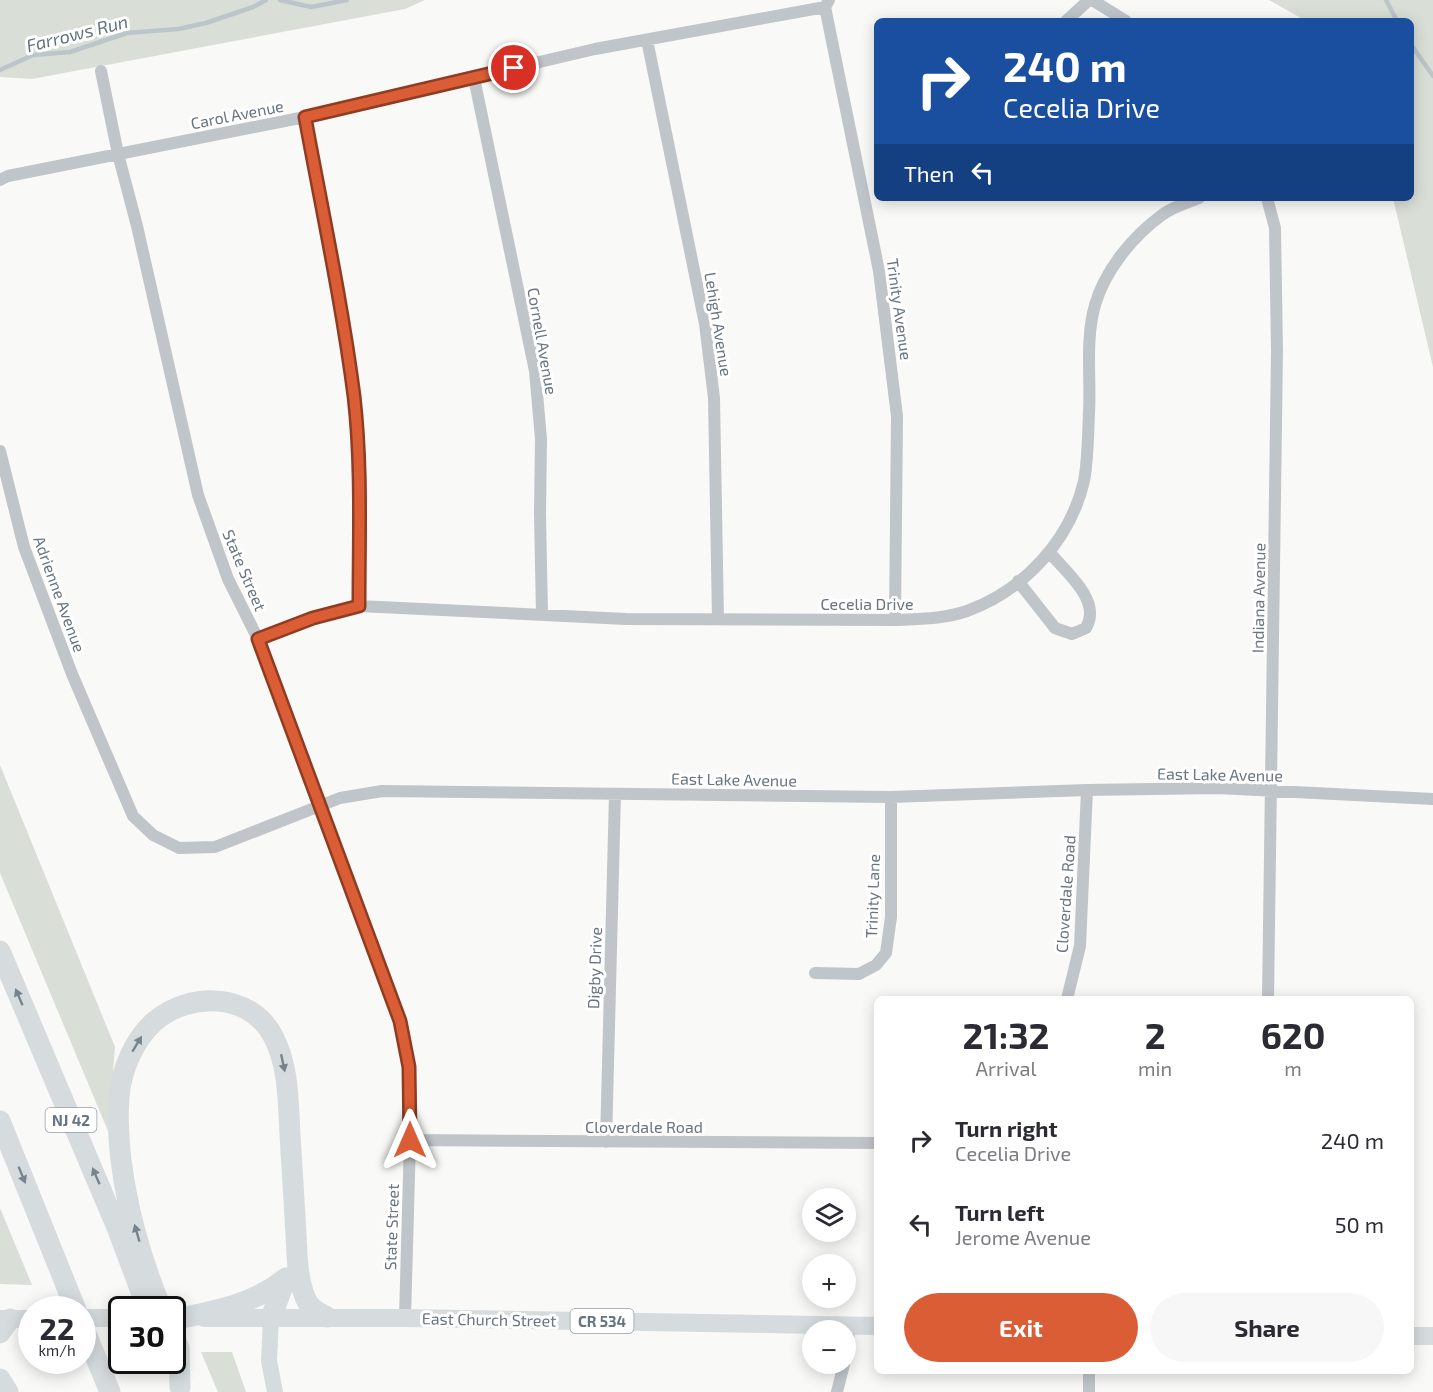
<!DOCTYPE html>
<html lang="en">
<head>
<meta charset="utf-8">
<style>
	body { margin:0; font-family:"Exo 2",sans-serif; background:#f7f7f7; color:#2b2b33; height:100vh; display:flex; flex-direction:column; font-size:22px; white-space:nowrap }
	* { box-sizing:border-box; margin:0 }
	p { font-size:20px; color:#7c7c81 }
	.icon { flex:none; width:33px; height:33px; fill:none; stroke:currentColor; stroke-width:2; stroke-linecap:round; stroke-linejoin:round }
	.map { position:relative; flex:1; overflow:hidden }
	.drawer { position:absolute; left:874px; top:996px; width:540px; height:378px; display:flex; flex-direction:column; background:#fff; border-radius:9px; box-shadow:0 3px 15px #0003 }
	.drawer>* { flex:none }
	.banner { position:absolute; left:874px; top:18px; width:540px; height:183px; border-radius:9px; box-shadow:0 3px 15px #0003; background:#1a4fa0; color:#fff; overflow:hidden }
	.tools { position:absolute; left:802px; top:1188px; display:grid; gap:12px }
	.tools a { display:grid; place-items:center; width:54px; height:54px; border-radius:50%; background:#fff; box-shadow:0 3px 15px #0003; font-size:30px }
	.speed { position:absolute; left:18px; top:1296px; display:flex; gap:12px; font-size:30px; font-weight:700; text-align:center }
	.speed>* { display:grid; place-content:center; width:78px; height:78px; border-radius:50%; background:#fff; box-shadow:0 3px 15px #0003; line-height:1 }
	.speed small { font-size:15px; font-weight:400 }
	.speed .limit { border:3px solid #111; border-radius:9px; background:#fff; color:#111 }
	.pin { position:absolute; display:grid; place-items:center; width:51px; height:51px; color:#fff; margin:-26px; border:3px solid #fff; border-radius:50%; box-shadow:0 2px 6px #0007 }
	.me { position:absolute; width:66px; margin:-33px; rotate:0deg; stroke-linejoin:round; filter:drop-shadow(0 0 4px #0008) }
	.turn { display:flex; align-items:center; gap:21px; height:126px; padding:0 30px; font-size:27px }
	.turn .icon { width:78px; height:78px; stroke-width:2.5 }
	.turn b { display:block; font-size:42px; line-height:51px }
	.then { display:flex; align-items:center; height:57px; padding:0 30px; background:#0003; gap:12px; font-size:22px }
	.eta { display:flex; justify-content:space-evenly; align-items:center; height:102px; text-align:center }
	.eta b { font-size:36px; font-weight:700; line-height:42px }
	.cta { display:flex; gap:12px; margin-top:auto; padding:12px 30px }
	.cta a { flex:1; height:69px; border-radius:36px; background:#db5d35; color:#fff; font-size:24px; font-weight:700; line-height:69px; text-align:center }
	.cta a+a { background:#f7f7f7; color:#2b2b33 }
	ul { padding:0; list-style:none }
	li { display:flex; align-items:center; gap:18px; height:84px; padding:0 30px }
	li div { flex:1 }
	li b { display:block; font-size:22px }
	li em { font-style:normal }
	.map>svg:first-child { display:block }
	.green { fill:#d9ded7 }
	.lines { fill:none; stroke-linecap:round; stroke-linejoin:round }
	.stream { stroke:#bbc5ca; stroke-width:4.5 }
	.street { stroke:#c0c5c9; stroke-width:12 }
	.secondary { stroke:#d6dbde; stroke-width:16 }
	.primary { stroke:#d6dbde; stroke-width:18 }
	.highway { stroke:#d6dbde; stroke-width:21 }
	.oneway { fill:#77848f }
	.route-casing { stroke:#8e3c22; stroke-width:15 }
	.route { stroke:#db5d35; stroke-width:10 }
	.labels { text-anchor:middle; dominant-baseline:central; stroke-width:6; stroke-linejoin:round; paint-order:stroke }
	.shield { fill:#fff; stroke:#949ea7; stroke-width:1.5 }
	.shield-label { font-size:15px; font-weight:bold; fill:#667581 }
	.street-label { font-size:16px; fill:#667581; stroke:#fff }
	.water-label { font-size:18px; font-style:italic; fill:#60737b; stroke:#fff }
</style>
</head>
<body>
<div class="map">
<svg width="1433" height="1392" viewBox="0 0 1433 1392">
	<rect width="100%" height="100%" fill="#f9f9f7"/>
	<path class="green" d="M 0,0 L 425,0 L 405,9 L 32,79 L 0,77 Z
		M 1269,0 L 1433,0 L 1433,367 L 1393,198 L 1412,198 L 1412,21 L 1306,21 Z
		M 0,765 L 115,1047 L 108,1131 L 0,873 Z
		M 0,1208 L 32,1285 L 0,1284 Z
		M 201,1352 L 232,1352 L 246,1392 L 218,1392 Z"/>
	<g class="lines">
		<path class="stream" d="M 280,0 L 311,7 L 347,0
			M 1386,0 L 1397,21
			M 1412,46 L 1433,76
			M 0,70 L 33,55 L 70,52 L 127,33 L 178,29 L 206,23 L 253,7 L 266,0"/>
		<path class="street" d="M 1092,0 L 1126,21
			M 825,7 L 879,271 L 897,416 L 895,620
			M 1066,21 L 1089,0
			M 647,40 L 705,324 L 714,398 L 718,619
			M 101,71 L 118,154 L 137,226 L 198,495 L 228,579 L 258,639 L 400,1021 L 409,1067 L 410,1140 L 405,1318
			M 474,78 L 535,371 L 541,439 L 540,514 L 542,615
			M 305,117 C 322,210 342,303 354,396 C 362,466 359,536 359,606
			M 0,180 L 8,176 L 305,117 L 595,49 L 825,7 L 829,0
			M 1267,198 L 1275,228 L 1277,351 L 1268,999
			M 0,451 L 24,547 L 72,674 L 133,816 L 153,835 L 179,848 L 215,847 L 340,798 L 382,791 L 891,797 L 1087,790 L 1217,788 L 1433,799
			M 1018,581 L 1055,628 L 1072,634 L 1086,628 C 1102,601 1067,573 1050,553
			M 258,639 L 313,618 L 359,606 L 626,619 L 895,620 C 919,619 944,619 967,611 C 1024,590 1070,541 1084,481 C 1088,460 1088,435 1089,413 C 1091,377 1085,340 1095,305 C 1105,270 1133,236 1162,215 C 1172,207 1187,203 1199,198
			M 815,973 L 859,974 L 876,965 L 886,953 L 891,917 L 891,797
			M 1067,999 L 1080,946 L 1087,790
			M 410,1140 L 878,1143
			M 606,1142 L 615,794
			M 846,1351 L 850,1326
			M 837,1392 L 844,1364
			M 1089,1392 L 1089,1371"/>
		<path class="secondary" d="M 271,1318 L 269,1361 L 275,1392"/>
		<path class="primary" d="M 82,1318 L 122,1318
			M 204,1318 L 405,1318 L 878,1326
			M 0,1319 L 32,1319
			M 1412,1336 L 1433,1336"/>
		<path class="highway" d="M 0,951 L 118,1230 L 143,1297
			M 0,1121 L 76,1310
			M 162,1310 C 136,1248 114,1165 119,1097 C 121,1071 134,1039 155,1021 C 189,992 250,992 273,1036 C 289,1066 288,1101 290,1134 C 292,1167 294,1200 296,1234 C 297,1254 297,1277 305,1297 C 309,1308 317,1312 327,1317
			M 182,1318 C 220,1310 255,1303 286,1278
			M 271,1318 L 285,1280
			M 82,1324 L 110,1392
			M 0,1333 L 10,1319
			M 172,1333 L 179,1348 L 180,1387
			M 0,1379 L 8,1392"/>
	</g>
	<defs><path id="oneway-solid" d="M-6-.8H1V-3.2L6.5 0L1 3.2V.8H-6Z" transform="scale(1.5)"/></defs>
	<g class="oneway">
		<use href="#oneway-solid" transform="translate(19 997) rotate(-113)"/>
		<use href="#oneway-solid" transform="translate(137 1044) rotate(-59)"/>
		<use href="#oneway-solid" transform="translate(283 1063) rotate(78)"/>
		<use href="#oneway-solid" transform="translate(22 1175) rotate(68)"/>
		<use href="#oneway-solid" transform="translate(96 1176) rotate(-113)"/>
		<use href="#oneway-solid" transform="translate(137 1233) rotate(-106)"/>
	</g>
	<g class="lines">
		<defs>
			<path id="route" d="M 410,1140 L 409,1067 L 400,1021 L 258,639 L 313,618 L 359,606 C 359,536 362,465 354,396 C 342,303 322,210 305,117 L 514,68"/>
		</defs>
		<use href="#route" class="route-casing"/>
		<use href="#route" class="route"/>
	</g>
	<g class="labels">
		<g class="shield">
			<rect x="45.5" y="1108" width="51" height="24" rx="4.5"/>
			<rect x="570.5" y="1309" width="63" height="24" rx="4.5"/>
		</g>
		<g class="shield-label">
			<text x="71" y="1120">NJ 42</text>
			<text x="602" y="1321">CR 534</text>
		</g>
		<g class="street-label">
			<text transform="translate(237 114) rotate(-11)">Carol Avenue</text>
			<text transform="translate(900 309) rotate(82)">Trinity Avenue</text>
			<text transform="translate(719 324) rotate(81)">Lehigh Avenue</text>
			<text transform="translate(543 341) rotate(80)">Cornell Avenue</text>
			<text transform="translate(245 570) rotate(67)">State Street</text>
			<text transform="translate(60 594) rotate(70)">Adrienne Avenue</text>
			<text transform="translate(1258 598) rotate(-89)">Indiana Avenue</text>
			<text x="867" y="603">Cecelia Drive</text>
			<text transform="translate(1220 774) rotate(1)">East Lake Avenue</text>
			<text transform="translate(734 779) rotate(1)">East Lake Avenue</text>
			<text transform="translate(1065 894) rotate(-86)">Cloverdale Road</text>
			<text transform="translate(872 896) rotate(-88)">Trinity Lane</text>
			<text transform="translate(594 968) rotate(-88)">Digby Drive</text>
			<text x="644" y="1126">Cloverdale Road</text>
			<text transform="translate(391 1227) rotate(-88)">State Street</text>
			<text transform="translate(489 1319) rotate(1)">East Church Street</text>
		</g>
		<g class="water-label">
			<text transform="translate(77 33) rotate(-14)">Farrows Run</text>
		</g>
	</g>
</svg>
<div class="tools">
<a><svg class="icon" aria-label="layers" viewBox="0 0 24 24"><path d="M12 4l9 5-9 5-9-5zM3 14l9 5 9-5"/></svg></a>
<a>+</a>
<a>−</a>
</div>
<div class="speed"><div>22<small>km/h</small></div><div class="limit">30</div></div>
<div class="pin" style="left:514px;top:68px;background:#d93025"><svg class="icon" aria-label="arrive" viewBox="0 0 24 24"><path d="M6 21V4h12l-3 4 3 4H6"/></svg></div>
<svg class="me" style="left:410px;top:1140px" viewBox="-20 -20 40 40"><path d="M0-17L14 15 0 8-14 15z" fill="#db5d35" stroke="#fff" stroke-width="4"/></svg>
<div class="banner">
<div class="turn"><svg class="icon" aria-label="right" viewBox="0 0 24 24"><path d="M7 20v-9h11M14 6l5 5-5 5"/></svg><div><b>240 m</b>Cecelia Drive</div></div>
<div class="then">Then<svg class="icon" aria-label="left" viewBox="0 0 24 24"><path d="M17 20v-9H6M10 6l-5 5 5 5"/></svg></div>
</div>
<section class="drawer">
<div class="eta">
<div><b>21:32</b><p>Arrival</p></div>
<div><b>2</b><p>min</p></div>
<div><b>620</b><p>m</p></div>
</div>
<ul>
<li><svg class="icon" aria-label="right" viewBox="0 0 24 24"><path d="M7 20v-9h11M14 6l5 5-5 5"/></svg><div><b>Turn right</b><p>Cecelia Drive</p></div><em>240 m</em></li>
<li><svg class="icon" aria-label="left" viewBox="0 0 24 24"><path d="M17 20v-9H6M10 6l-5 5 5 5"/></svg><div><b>Turn left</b><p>Jerome Avenue</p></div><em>50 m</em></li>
</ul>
<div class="cta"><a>Exit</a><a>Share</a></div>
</section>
</div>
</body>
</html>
